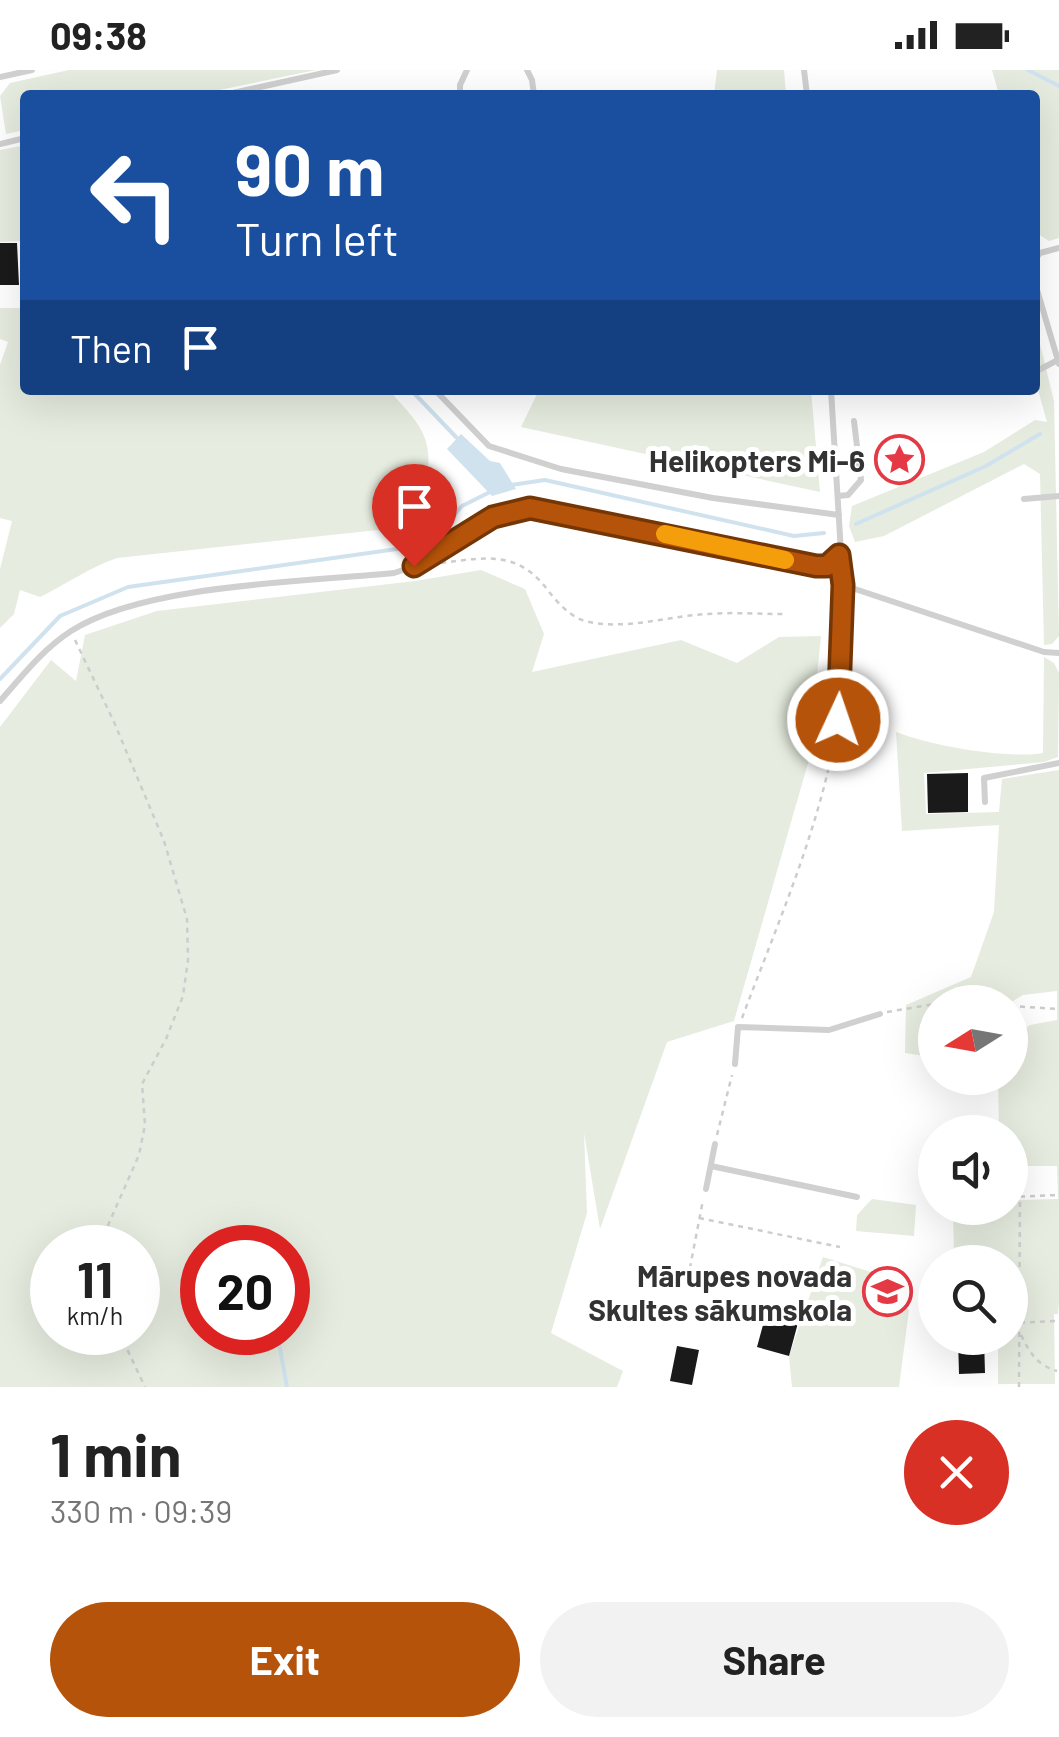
<!DOCTYPE html>
<html lang="en">
<head>
<meta charset="utf-8">
<style>
	body { margin:0; font-family:Barlow,sans-serif; background:#f2f2f2; color:#222; height:100vh; display:flex; flex-direction:column; font-size:38px; white-space:nowrap }
	* { box-sizing:border-box; margin:0 }
	p { font-size:32px; color:#767676 }
	.icon { flex:none; width:55px; height:55px; fill:none; stroke:currentColor; stroke-width:2; stroke-linecap:round; stroke-linejoin:round }
	.map { position:relative; height:1317px; overflow:hidden }
	.side { display:flex; flex-direction:column; background:#fff; flex:1 }
	.side>* { flex:none }
	.top-card { position:absolute; left:20px; top:20px; width:1020px; height:305px; border-radius:10px; box-shadow:0 10px 40px #0002; background:#1a4fa0; color:#fff; overflow:hidden }
	.needle { width:65px; rotate:259deg }
	.buttons { position:absolute; left:918px; top:915px; display:grid; gap:20px }
	.buttons a { display:grid; place-items:center; width:110px; height:110px; border-radius:50%; background:#fff; box-shadow:0 10px 40px #0002; font-size:50px }
	.speed { position:absolute; left:30px; top:1155px; display:flex; gap:20px; font-size:50px; font-weight:700; text-align:center }
	.speed>* { display:grid; place-content:center; width:130px; height:130px; border-radius:50%; background:#fff; box-shadow:0 10px 40px #0002; line-height:1 }
	.speed small { font-size:25px; font-weight:400 }
	.speed .limit { border:15px solid #d22; background:#fff; color:#111 }
	.pin { position:absolute; display:grid; place-items:center; width:85px; height:85px; color:#fff; margin:-102px -42px; border-radius:50% 50% 50% 0; rotate:-45deg; box-shadow:0 0 10px #0007 }
	.pin .icon { rotate:45deg }
	.me { position:absolute; width:110px; margin:-55px; rotate:3deg; stroke-linejoin:round; filter:drop-shadow(0 0 8px #0008) }
	.turn { display:flex; align-items:center; gap:35px; height:210px; padding:0 50px; font-size:45px }
	.turn .icon { width:130px; height:130px; stroke-width:2.5 }
	.turn b { display:block; font-size:70px; line-height:85px }
	.then { display:flex; align-items:center; height:95px; padding:0 50px; background:#0003; gap:20px; font-size:38px }
	.round { display:grid; place-items:center; flex:none; width:105px; height:105px; border-radius:52px; background:#f2f2f2 }
	.head { display:flex; align-items:center; justify-content:space-between; height:170px; padding:0 50px }
	h1 { font-size:60px; font-weight:700; line-height:75px }
	.action { display:flex; gap:20px; margin-top:auto; padding:20px 50px }
	.action a { flex:1; height:115px; border-radius:60px; background:#b45309; color:#fff; font-size:40px; font-weight:700; line-height:115px; text-align:center }
	.action a+a { background:#f2f2f2; color:#222 }
	.status { display:flex; justify-content:space-between; align-items:center; height:70px; padding:0 50px; background:#fff; direction:ltr }
	.status svg { height:28px; fill:currentColor }
	.map>svg:first-child { display:block }
	.green { fill:#e6ecdf; fill-rule:evenodd }
	.water { fill:#cfe2ee }
	.lines { fill:none; stroke-linecap:round; stroke-linejoin:round }
	.stream { stroke:#cfe2ee; stroke-width:4 }
	.building { fill:#1a1a1a }
	.path { stroke:#cdcdcd; stroke-width:2.5; stroke-dasharray:5 5; stroke-linecap:butt }
	.lane { stroke:#d0d0d0; stroke-width:6 }
	.route-casing { stroke:#753606; stroke-width:25 }
	.route { stroke:#b45309; stroke-width:18 }
	.slow { stroke:#f59e0b; stroke-width:18 }
	.labels { text-anchor:middle; dominant-baseline:central; stroke-width:10; stroke-linejoin:round; paint-order:stroke }
	.poi-label { font-size:30px; font-weight:bold; fill:#333; stroke:#fff; text-anchor:end }
</style>
</head>
<body>
<div class="status"><b>09:38</b><svg viewBox="0 0 49 12"><path d="M0 12V9h3v3zM5 12V6h3v6zM10 12V3h3v9zM15 12V0h3v12zM26 1h20v11H26zM47 4h2v5h-2z"/></svg></div>
<div class="map">
<svg width="1059" height="1317" viewBox="0 0 1059 1317">
	<rect width="100%" height="100%" fill="#fff"/>
	<path class="green" d="M 69,0 L 316,0 L 195,25 L 25,25 L 25,60 L 6,64 L 0,26 L 10,13 Z
		M 717,0 L 784,0 L 786,25 L 714,25 Z
		M 992,0 L 1059,0 L 1059,168 L 1049,171 L 1038,164 L 1035,153 L 1035,25 L 999,25 Z
		M 21,76 L 22,95 L 25,95 L 25,320 L 389,320 C 409,344 432,361 428,396 C 426,411 418,426 416,442 L 378,460 L 117,488 C 88,498 67,514 40,527 L 20,520 L 14,544 L 0,558 L 0,499 L 12,451 L 0,448 L 0,295 L 8,272 L 0,269 L 0,238 L 23,238 L 21,171 L 0,172 L 0,80 Z
		M 1035,254 L 1054,331 L 1059,566 L 1052,574 L 1044,575 L 1040,404 L 1024,394 L 884,466 L 855,472 L 849,456 L 852,436 L 984,382 L 1035,350 L 1047,352 L 1035,309 Z
		M 539,320 L 811,320 L 820,422 L 521,357 Z
		M 481,500 L 525,519 L 544,564 L 532,602 L 681,570 L 737,593 L 779,567 L 821,566 L 808,693 L 734,951 L 667,972 L 600,1159 L 584,1063 L 587,1143 L 551,1263 L 623,1301 L 617,1317 L 0,1317 L 0,657 L 51,590 L 76,611 L 85,565 L 157,541 L 415,511 ZM 52,1178 L 138,1178 L 138,1262 L 52,1262 ZM 202,1178 L 288,1178 L 288,1262 L 202,1262 Z
		M 1044,587 L 1054,593 L 1059,603 L 1058,687 L 1044,692 L 924,703 L 926,744 L 999,742 L 1002,709 L 1059,700 L 1059,1232 L 1058,1244 L 1054,1244 L 1055,1314 L 998,1314 L 998,1268 L 1010,1268 L 1010,1192 L 999,1192 L 998,1189 L 954,1189 L 953,1138 L 1010,1138 L 1010,1130 L 1058,1129 L 1057,1096 L 1010,1096 L 1010,1062 L 999,1062 L 998,1008 L 1010,1008 L 1010,969 L 1030,955 L 1057,950 L 1057,921 L 1023,925 L 1010,933 L 935,932 L 935,980 L 925,986 L 905,983 L 906,935 L 971,907 L 994,842 L 999,755 L 902,761 L 896,662 C 933,676 1005,689 1043,683 Z
		M 872,1129 L 916,1135 L 914,1166 L 856,1161 L 857,1145 Z
		M 823,1187 L 874,1203 L 909,1240 L 899,1317 L 792,1317 L 789,1286 Z"/>
	<path class="water" d="M 461,364 L 490,391 L 500,393 L 516,419 L 492,426 L 447,379 Z"/>
	<g class="lines">
		<path class="stream" d="M 1028,0 L 1059,16
			M 411,320 L 456,367
			M 511,415 L 545,410 L 794,466 L 824,463
			M 856,454 L 986,396 L 1040,364
			M 0,609 L 60,546 L 128,517 L 418,476 L 434,467 L 462,436 L 492,421
			M 277,1262 L 287,1317"/>
	</g>
	<path class="building" d="M 0,173 L 17,173 L 19,215 L 0,215 Z
		M 968,703 L 968,742 L 928,743 L 927,704 Z
		M 769,1233 L 801,1242 L 789,1286 L 757,1277 Z
		M 958,1268 L 984,1268 L 985,1303 L 959,1304 Z
		M 677,1276 L 699,1280 L 692,1315 L 670,1311 Z"/>
	<g class="lines">
		<path class="path" d="M 441,493 C 488,487 519,480 550,523 C 559,534 571,547 585,551 C 624,561 668,546 707,544 C 733,542 759,544 784,544
			M 75,570 L 114,652 L 164,771 L 187,849 L 188,890 L 183,926 L 166,969 L 142,1014 L 145,1055 L 139,1085 L 98,1178
			M 942,932 L 970,932
			M 1010,936 L 1059,939
			M 887,942 L 935,934
			M 742,948 C 777,855 819,760 836,662
			M 717,1065 L 732,1005
			M 1010,1127 L 1059,1125
			M 699,1148 L 840,1177
			M 688,1208 L 703,1130
			M 1010,1253 L 1056,1251
			M 119,1262 L 145,1317
			M 1021,1265 C 1030,1283 1037,1295 1057,1301
			M 1019,1317 L 1020,1112"/>
		<path class="lane" d="M 527,0 L 532,10 L 534,25
			M 804,0 L 807,25
			M 0,7 L 32,0
			M 224,25 L 337,0
			M 460,25 L 460,15 L 467,0
			M 0,74 L 25,68
			M 1035,189 L 1040,183 L 1059,178
			M 1035,213 L 1059,294
			M 1035,302 L 1058,290
			M 435,320 L 489,376 L 561,399 L 713,428 L 839,445
			M 831,320 L 843,515
			M 838,426 L 848,425 L 861,410 L 854,351
			M 1024,429 L 1059,426
			M 0,631 C 22,606 43,579 71,561 C 144,514 305,512 394,503 L 415,496 L 493,447 L 530,438 L 816,496 L 827,496 L 839,485
			M 838,650 L 843,515 L 1044,582 L 1059,583
			M 985,732 L 984,708 L 1059,693
			M 735,994 L 738,957 L 829,960 L 880,944
			M 711,1096 L 857,1127
			M 706,1119 L 715,1074"/>
	</g>
	<g class="lines">
		<defs>
			<path id="route" d="M 414,496 L 493,447 L 530,438 L 816,496 L 827,496 L 839,485 L 843,515 L 838,650"/>
		</defs>
		<use href="#route" class="route-casing"/>
		<use href="#route" class="route"/>
		<path class="slow" d="M 665,464 L 785,490"/>
	</g>
	<defs>
		<symbol id="sight-ring" viewBox="-11 -11 22 22"><circle r="9.5" fill="#fff" stroke="#e63946" stroke-width="1.5"/><path d="M0-6L1.8-2.2L6-1.7L2.9 1.2L3.7 5.4L0 3.3L-3.7 5.4L-2.9 1.2L-6-1.7L-1.8-2.2Z" fill="#e63946"/></symbol>
		<symbol id="school-ring" viewBox="-11 -11 22 22"><circle r="9.5" fill="#fff" stroke="#e63946" stroke-width="1.5"/><path d="M0-5L7-2L0 1L-7-2ZM-4 1L0 2.5L4 1V4Q0 6-4 4Z" fill="#e63946"/></symbol>
	</defs>
	<g fill-rule="evenodd">
		<use href="#sight-ring" x="872" y="362" width="55" height="55"/>
		<use href="#school-ring" x="860" y="1194" width="55" height="55"/>
	</g>
	<g class="labels">
		<g class="poi-label">
			<text x="865" y="390">Helikopters Mi-6</text>
			<text x="852" y="1205">Mārupes novada<tspan x="852" dy="34">Skultes sākumskola</tspan></text>
		</g>
	</g>
</svg>
<div class="buttons">
<a><svg class="needle" viewBox="-14 -14 28 28"><path d="M0-13l5 13h-10z" fill="#e53935"/><path d="M0 13l5-13h-10z" fill="#767676"/></svg></a>
<a><svg class="icon" aria-label="sound" viewBox="0 0 24 24"><path d="M4 9h4l5-4v14l-5-4H4zM17 9q2 3 0 6"/></svg></a>
<a><svg class="icon" aria-label="search" viewBox="0 0 24 24"><circle cx="10" cy="10" r="6"/><path d="M15 15l6 6"/></svg></a>
</div>
<div class="speed"><div>11<small>km/h</small></div><div class="limit">20</div></div>
<div class="pin" style="left:414px;top:496px;background:#d93025"><svg class="icon" aria-label="arrive" viewBox="0 0 24 24"><path d="M6 21V4h12l-3 4 3 4H6"/></svg></div>
<svg class="me" style="left:838px;top:650px" viewBox="-20 -20 40 40"><circle r="17" fill="#b45309" stroke="#fff" stroke-width="3"/><path d="M0-11L8 9 0 5-8 9z" fill="#fff"/></svg>
<div class="top-card">
<div class="turn"><svg class="icon" aria-label="left" viewBox="0 0 24 24"><path d="M17 20v-9H6M10 6l-5 5 5 5"/></svg><div><b>90 m</b>Turn left</div></div>
<div class="then">Then<svg class="icon" aria-label="arrive" viewBox="0 0 24 24"><path d="M6 21V4h12l-3 4 3 4H6"/></svg></div>
</div>
</div>
<section class="side">
<div class="head"><div><h1>1 min</h1><p>330 m · 09:39</p></div><a class="round" style="background:#d93025;color:#fff"><svg class="icon" aria-label="close" viewBox="0 0 24 24"><path d="M6 6l12 12M18 6L6 18"/></svg></a></div>
<div class="action"><a>Exit</a><a>Share</a></div>
</section>
</body>
</html>
